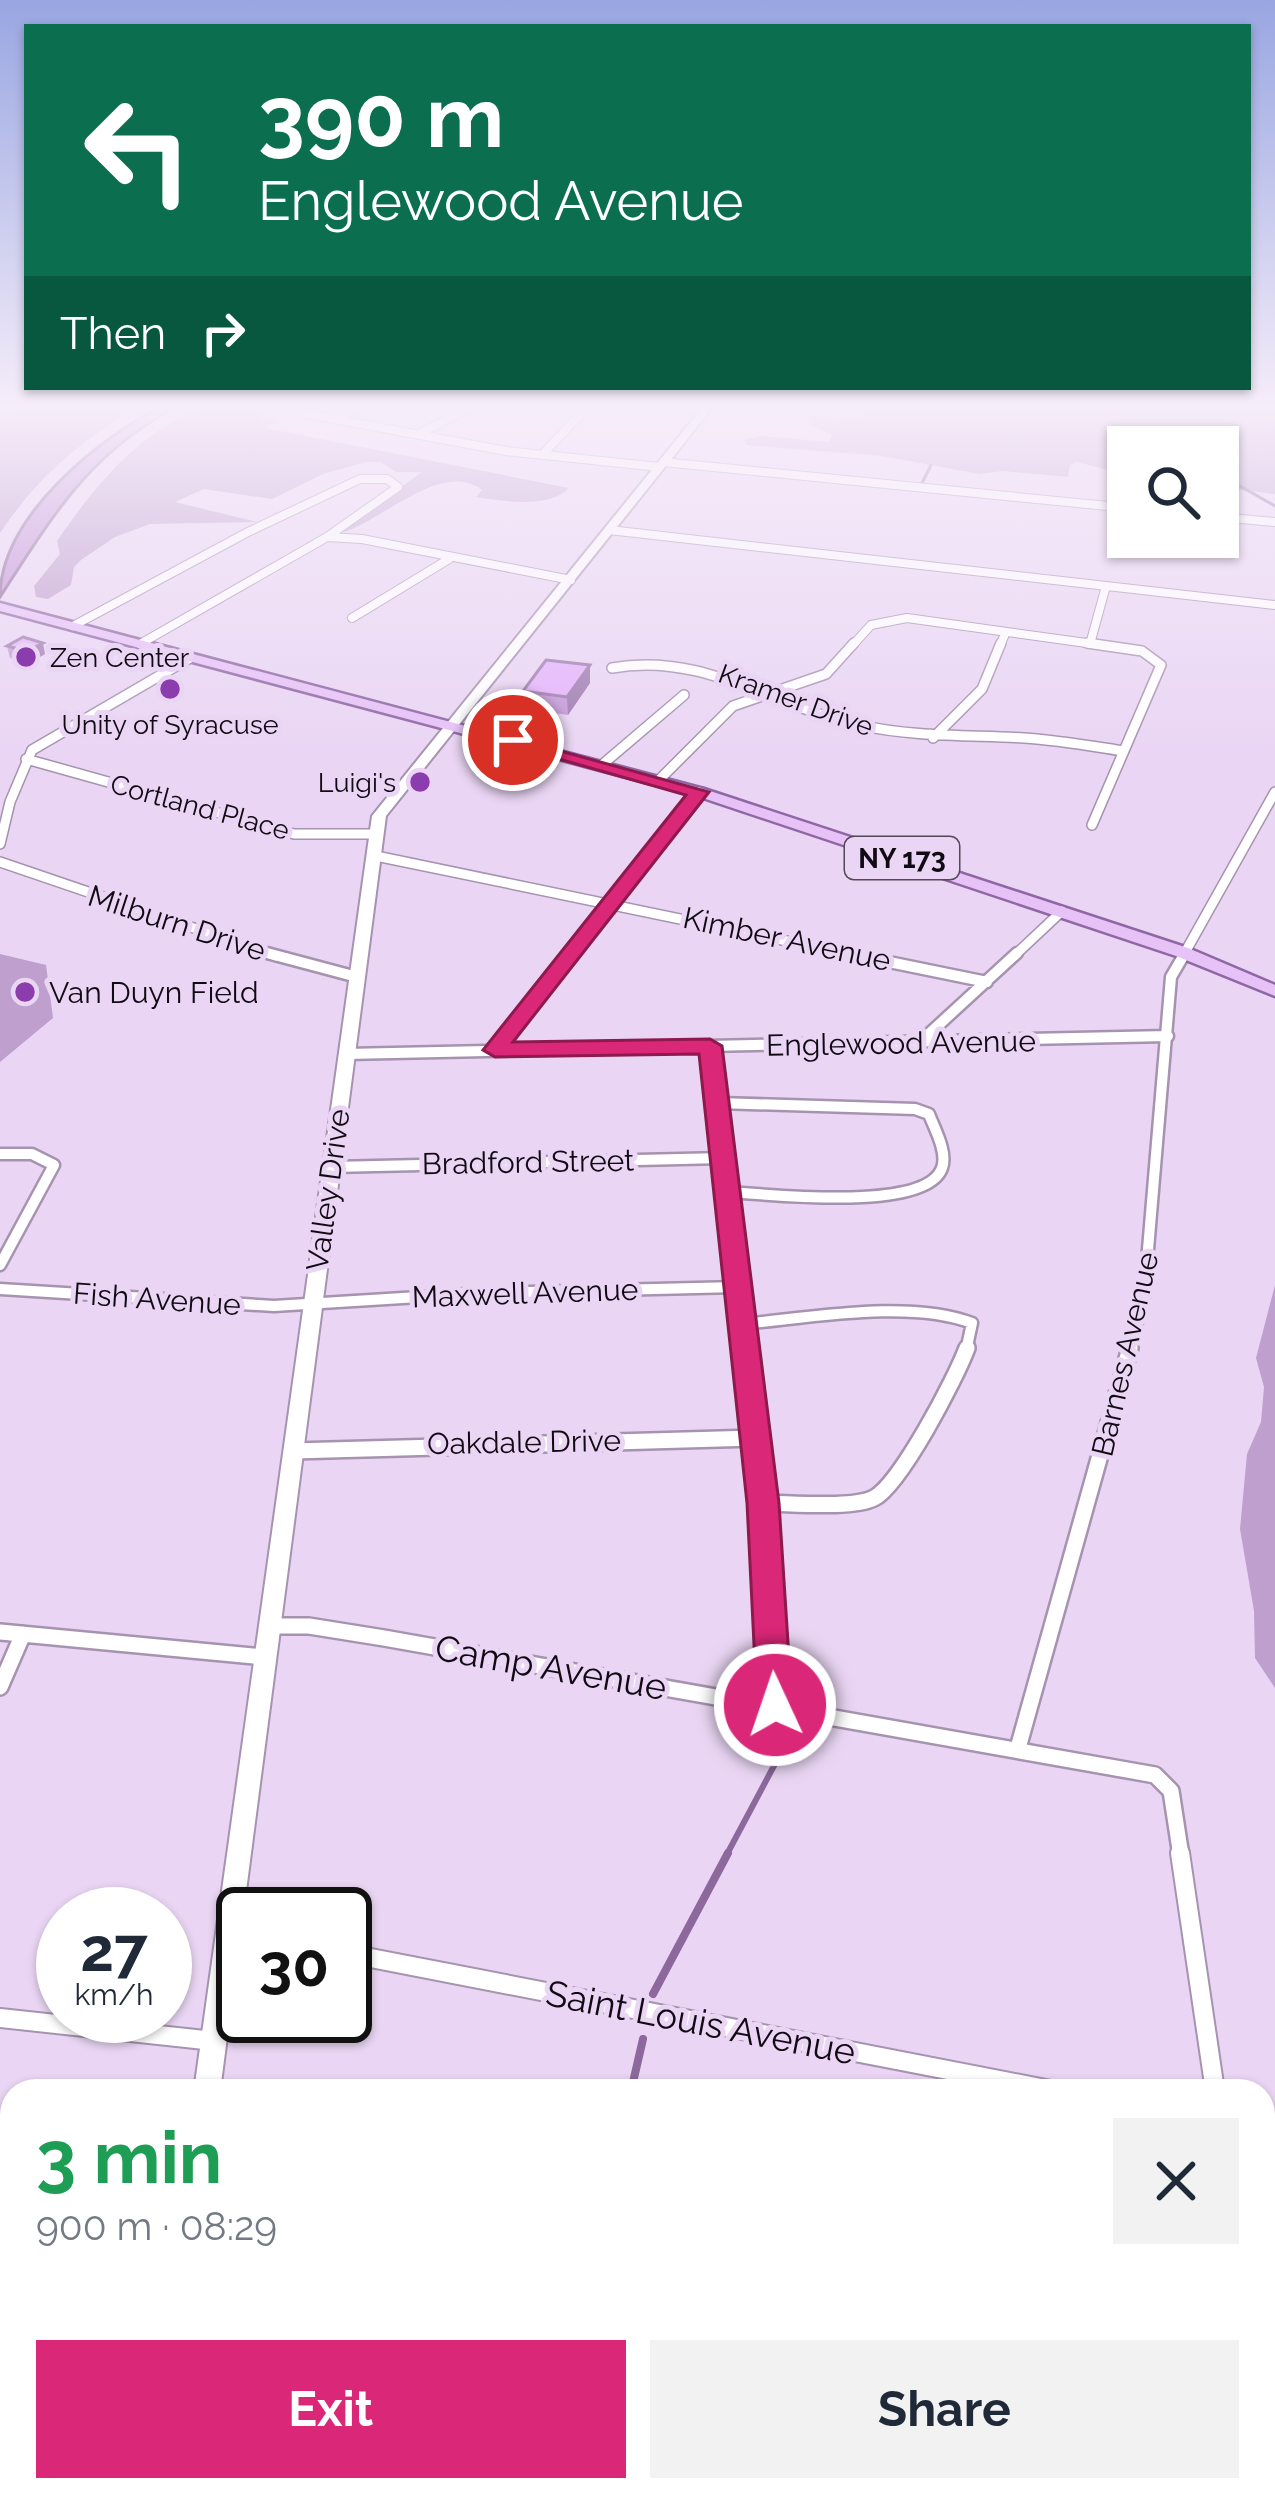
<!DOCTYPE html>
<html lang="en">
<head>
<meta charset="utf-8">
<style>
	body { margin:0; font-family:Raleway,sans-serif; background:#f2f2f3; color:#1f2937; height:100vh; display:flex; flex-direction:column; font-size:45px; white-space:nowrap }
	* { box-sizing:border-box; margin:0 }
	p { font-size:39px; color:#747a83 }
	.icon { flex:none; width:66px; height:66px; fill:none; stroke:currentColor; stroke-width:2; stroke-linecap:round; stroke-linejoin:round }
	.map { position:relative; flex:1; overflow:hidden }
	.side { position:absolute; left:0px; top:2079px; width:1275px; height:423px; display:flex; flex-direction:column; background:#fff; border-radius:36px 36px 0 0; box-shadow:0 3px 9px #0004 }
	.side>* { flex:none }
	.guide { position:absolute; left:24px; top:24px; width:1227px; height:366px; border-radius:0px; box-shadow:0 3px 9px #0004; background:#0b6e4f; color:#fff; overflow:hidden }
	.tools { position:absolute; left:1107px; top:426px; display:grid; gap:24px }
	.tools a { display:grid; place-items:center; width:132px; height:132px; border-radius:0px; background:#fff; box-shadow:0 3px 9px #0004; font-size:60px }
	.speed { position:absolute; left:36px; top:1887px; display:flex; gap:24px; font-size:60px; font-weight:700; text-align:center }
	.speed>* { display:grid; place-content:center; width:156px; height:156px; border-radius:50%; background:#fff; box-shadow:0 3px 9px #0004; line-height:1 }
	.speed small { font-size:30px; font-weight:400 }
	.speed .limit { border:6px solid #111; border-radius:18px; background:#fff; color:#111 }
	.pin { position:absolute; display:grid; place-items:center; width:102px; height:102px; color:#fff; margin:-51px; border:6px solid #fff; border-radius:50%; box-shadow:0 3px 12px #0007 }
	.me { position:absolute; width:132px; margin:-66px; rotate:357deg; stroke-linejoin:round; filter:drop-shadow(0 0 9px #0008) }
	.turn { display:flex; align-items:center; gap:42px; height:252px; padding:0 36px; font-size:54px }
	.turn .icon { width:156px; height:156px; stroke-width:2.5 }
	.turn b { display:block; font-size:84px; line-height:102px }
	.then { display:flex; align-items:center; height:114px; padding:0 36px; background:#0003; gap:24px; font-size:45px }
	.round { display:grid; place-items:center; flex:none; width:126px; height:126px; border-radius:0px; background:#f2f2f3 }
	.headline { display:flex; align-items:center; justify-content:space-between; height:204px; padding:0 36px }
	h1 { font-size:72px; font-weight:700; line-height:90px; color:#1e9e55 }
	.action { display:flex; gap:24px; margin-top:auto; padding:24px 36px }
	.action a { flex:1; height:138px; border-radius:0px; background:#db2777; color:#fff; font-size:48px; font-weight:700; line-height:138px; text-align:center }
	.action a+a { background:#f2f2f3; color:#1f2937 }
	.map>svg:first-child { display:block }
	.green { fill:#be9fcd }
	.water { fill:#c091d6; stroke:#8c689c; stroke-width:3 }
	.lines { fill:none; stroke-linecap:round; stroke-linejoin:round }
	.stream-far2 { stroke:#8c689c; stroke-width:3 }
	.stream-far1 { stroke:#8c689c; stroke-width:6 }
	.stream { stroke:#8c689c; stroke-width:8 }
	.street-far4-casing { stroke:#a693af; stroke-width:10 }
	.street-far3-casing { stroke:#a693af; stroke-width:12 }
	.street-far2-casing { stroke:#a693af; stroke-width:15 }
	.street-far1-casing { stroke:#a693af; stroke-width:20 }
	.street-casing { stroke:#a693af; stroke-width:22 }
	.secondary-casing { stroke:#a693af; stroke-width:4 }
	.primary-casing { stroke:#9067a4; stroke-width:5 }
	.street-far4 { stroke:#fff; stroke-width:8 }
	.street-far3 { stroke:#fff; stroke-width:9 }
	.street-far2 { stroke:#fff; stroke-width:10 }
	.street-far1 { stroke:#fff; stroke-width:15 }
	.street { stroke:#fff; stroke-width:18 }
	.secondary { fill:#fff; fill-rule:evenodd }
	.primary { fill:#e6c2f7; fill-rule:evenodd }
	.wall { fill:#c49bd8 }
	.shaded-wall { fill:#a07eb0 }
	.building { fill:#e4b4fb; stroke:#a07eb0; stroke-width:3 }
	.route { fill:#db2777; stroke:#8e194d; stroke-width:3 }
	.poi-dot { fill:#8c3dad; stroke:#ead6f4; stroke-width:4.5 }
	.labels { text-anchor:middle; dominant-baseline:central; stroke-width:10; stroke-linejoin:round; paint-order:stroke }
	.far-poi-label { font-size:27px; fill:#110a14; stroke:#ead6f4; text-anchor:start }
	.far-street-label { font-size:27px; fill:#110a14; stroke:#ead6f4 }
	.shield { fill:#ead6f4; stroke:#524757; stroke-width:3 }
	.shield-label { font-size:27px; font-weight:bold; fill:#110a14 }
	.street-label { font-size:30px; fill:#110a14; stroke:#ead6f4 }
	.poi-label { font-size:30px; fill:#110a14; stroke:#ead6f4; text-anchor:start }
	.near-street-label { font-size:36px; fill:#110a14; stroke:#ead6f4 }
</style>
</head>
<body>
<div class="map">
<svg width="1275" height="2501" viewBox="0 0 1275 2501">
	<rect width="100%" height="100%" fill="#ead6f4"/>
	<path class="green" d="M 33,403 L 143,403 C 81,442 42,471 0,533 L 0,416 Z
		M 746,403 L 1275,403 L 1275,494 L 1218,487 L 1218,447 L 1128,447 L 1128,475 L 1077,462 L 1070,465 L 1068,477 L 1003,471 L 979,474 L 882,456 L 747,445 L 744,440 L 761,436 L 829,442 L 832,435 L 811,425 L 809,417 C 831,411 847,426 868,415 Z
		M 254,405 L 264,410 L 260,419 L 279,420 L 265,428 L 569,488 C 549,509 503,501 476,497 L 482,490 C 440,458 377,527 336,534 L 422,472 L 396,472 L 381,462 L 366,462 L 323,474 L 272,499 L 204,489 L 175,502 L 257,522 L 150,524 L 115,537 L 81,560 L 74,567 L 71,585 L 48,599 L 36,597 L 34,586 L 60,554 L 57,541 C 102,476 166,396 254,405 Z
		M 0,954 L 46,965 L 53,1018 L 0,1062 Z
		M 1275,1285 L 1275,1688 L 1255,1658 L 1254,1611 L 1240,1529 L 1247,1454 L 1261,1422 L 1264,1387 L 1256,1358 Z"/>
	<path class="water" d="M 167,403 L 185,403 C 93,447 53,515 0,597 C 0,516 100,437 167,403 Z"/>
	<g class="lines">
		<path class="stream-far2" d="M 1218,480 L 1240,486 L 1275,506
			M 922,483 L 931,465"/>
		<path class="stream-far1" d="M 726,1856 L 793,1730"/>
		<path class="stream" d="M 653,1994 L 728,1853
			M 631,2091 L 643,2039
			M 507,2501 L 511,2490"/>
		<defs>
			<path id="street-far4" d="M 302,413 L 506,451 L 659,467
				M 335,419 L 366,403
				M 419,434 L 478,403
				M 542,455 L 591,403
				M 663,462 L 1128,508
				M 1218,517 L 1275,522
				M 609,530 L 1275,605
				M 327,537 L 362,539 L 571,580
				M 352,618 L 449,559
				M 73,626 L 248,532 L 360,479 L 387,479 L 398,487 L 327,537 L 140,644
				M 1090,644 L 1106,586
				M 852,646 L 871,625 L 907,618 L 1108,646
				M 1000,646 L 1005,634"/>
			<path id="street-far3" d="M 1087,643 L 1142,651 L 1161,665 L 1092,825
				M 612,668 C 703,651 773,707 859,725 C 913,737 968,735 1024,738 C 1057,740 1091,746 1124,751
				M 933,738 L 982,689 L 1001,643
				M 26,759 L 294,834 L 377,834
				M 603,764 L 684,695
				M 659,780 L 733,706 L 826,674 L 854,643
				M 0,844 L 10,802 L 32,750 L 190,658
				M 376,856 L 859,956
				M 0,862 L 276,956
				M 570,956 L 699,792
				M 1014,956 L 1062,911
				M 1183,956 L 1275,792"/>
			<path id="street-far2" d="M 267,953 L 357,977
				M 845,953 L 987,982
				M 920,1042 L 1017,953
				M 710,1046 L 745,1351
				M 495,1050 L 572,953
				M 346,1054 L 1168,1036
				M 719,1103 L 915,1109 L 929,1114 C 934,1128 948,1152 942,1168 C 926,1213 768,1194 728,1192
				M 0,1154 L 32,1154 L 54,1165 L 0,1265
				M 331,1167 L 724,1158
				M 0,1289 L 274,1306 L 483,1293 L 738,1287
				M 742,1324 C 809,1318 909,1299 972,1323 L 966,1351
				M 1129,1351 L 1144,1297 L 1171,977 L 1185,953"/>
			<path id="street-far1" d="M 745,1348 L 763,1503 L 775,1705
				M 293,1451 L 755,1438
				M 763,1503 C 790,1503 853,1509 874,1498 C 900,1485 956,1378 967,1348
				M 268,1626 L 309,1626 L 384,1638 L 1155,1775 L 1171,1791 L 1181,1856
				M 0,1632 L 264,1657
				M 0,1687 L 23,1634
				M 1018,1748 L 1130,1348"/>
			<path id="street" d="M 1180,1853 L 1215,2091
				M 345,1953 L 1056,2091
				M 0,2018 L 214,2041
				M 0,2349 L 12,2350
				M 1263,2377 L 1275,2457
				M 1056,2490 L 1097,2501"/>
			<path id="secondary" d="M 706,403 L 716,403 L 386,816 L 220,2091 L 194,2091 L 372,816 Z
				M 136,2490 L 166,2490 L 165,2501 L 133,2501 Z"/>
			<path id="primary" d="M 0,603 L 704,789 L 1188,948 L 1275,985 L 1275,996 L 1176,956 L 694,795 L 0,611 Z"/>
		</defs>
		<use href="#street-far4" class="street-far4-casing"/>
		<use href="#street-far3" class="street-far3-casing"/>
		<use href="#street-far2" class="street-far2-casing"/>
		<use href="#street-far1" class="street-far1-casing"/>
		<use href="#street" class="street-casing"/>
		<use href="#secondary" class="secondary-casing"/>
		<use href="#primary" class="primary-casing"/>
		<use href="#street-far4" class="street-far4"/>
		<use href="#street-far3" class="street-far3"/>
		<use href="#street-far2" class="street-far2"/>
		<use href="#street-far1" class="street-far1"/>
		<use href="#street" class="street"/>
		<use href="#secondary" class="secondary"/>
		<use href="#primary" class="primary"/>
	</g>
	<path class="wall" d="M 7,646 L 45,654 L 29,663 L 10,658 Z
		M 590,665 L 590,683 L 568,715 L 523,709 L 523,691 Z"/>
	<path class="shaded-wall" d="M 43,643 L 45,654 L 29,663 L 27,651 Z
		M 590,665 L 590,683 L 568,715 L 567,697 Z"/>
	<path class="building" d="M 23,637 L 43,643 L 27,651 L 7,646 Z
		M 546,660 L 590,665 L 567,697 L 523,691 Z"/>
	<linearGradient id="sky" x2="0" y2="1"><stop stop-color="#98a6e1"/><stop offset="0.54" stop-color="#f6edfa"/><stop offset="1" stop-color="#f6edfa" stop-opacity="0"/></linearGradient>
	<rect width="1275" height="753" fill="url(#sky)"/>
	<path class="route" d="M 506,736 L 709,792 L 513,1042 L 710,1039 L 722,1046 L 779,1503 L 792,1705 L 787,1715 L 775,1719 L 762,1715 L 757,1705 L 747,1503 L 699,1054 L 495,1057 L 483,1050 L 686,795 L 506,744 Z"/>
	<g class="poi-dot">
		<circle cx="26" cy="657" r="12"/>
		<circle cx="170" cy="689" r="12"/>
		<circle cx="420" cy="782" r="12"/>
		<circle cx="25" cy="992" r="12"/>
	</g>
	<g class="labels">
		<g class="far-poi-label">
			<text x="50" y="657">Zen Center</text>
			<text x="170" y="724" text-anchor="middle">Unity of Syracuse</text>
			<text x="396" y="782" text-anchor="end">Luigi's</text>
		</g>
		<g class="far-street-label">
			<text transform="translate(796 700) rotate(20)">Kramer Drive</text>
			<text transform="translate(200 807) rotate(15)">Cortland Place</text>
		</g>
		<rect class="shield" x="845" y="837" width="114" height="42" rx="9"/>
		<g class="shield-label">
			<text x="902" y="858">NY 173</text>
		</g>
		<g class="street-label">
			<text transform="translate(177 923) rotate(18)">Milburn Drive</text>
			<text transform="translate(787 939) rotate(12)">Kimber Avenue</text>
			<text transform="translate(901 1043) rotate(-1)">Englewood Avenue</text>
			<text transform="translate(528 1162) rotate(-1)">Bradford Street</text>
			<text transform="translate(328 1190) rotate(-82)">Valley Drive</text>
			<text transform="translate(525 1293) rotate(-2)">Maxwell Avenue</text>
			<text transform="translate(157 1299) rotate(4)">Fish Avenue</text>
			<text transform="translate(1125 1354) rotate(-77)">Barnes Avenue</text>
			<text transform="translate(524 1442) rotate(-1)">Oakdale Drive</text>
		</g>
		<g class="poi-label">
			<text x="49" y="992">Van Duyn Field</text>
		</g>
		<g class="near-street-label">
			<text transform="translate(551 1667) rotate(10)">Camp Avenue</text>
			<text transform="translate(701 2022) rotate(11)">Saint Louis Avenue</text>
		</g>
	</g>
</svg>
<div class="tools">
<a><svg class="icon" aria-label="search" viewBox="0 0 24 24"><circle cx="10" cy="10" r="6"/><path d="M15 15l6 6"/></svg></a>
</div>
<div class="speed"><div>27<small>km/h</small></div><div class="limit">30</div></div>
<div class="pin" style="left:513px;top:740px;background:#d93025"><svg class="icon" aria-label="arrive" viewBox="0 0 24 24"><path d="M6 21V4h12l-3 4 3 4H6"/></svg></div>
<svg class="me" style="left:775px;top:1705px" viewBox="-20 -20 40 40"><circle r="17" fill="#db2777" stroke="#fff" stroke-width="3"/><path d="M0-11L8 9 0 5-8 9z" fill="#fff"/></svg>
<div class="guide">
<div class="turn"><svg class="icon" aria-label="left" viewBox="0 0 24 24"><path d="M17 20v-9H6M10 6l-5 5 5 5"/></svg><div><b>390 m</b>Englewood Avenue</div></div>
<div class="then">Then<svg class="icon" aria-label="right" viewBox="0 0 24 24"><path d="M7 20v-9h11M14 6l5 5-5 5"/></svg></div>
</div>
<section class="side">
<div class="headline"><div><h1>3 min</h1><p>900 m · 08:29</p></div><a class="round"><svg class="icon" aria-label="close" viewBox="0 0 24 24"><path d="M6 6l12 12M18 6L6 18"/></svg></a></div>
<div class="action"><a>Exit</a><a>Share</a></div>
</section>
</div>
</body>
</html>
